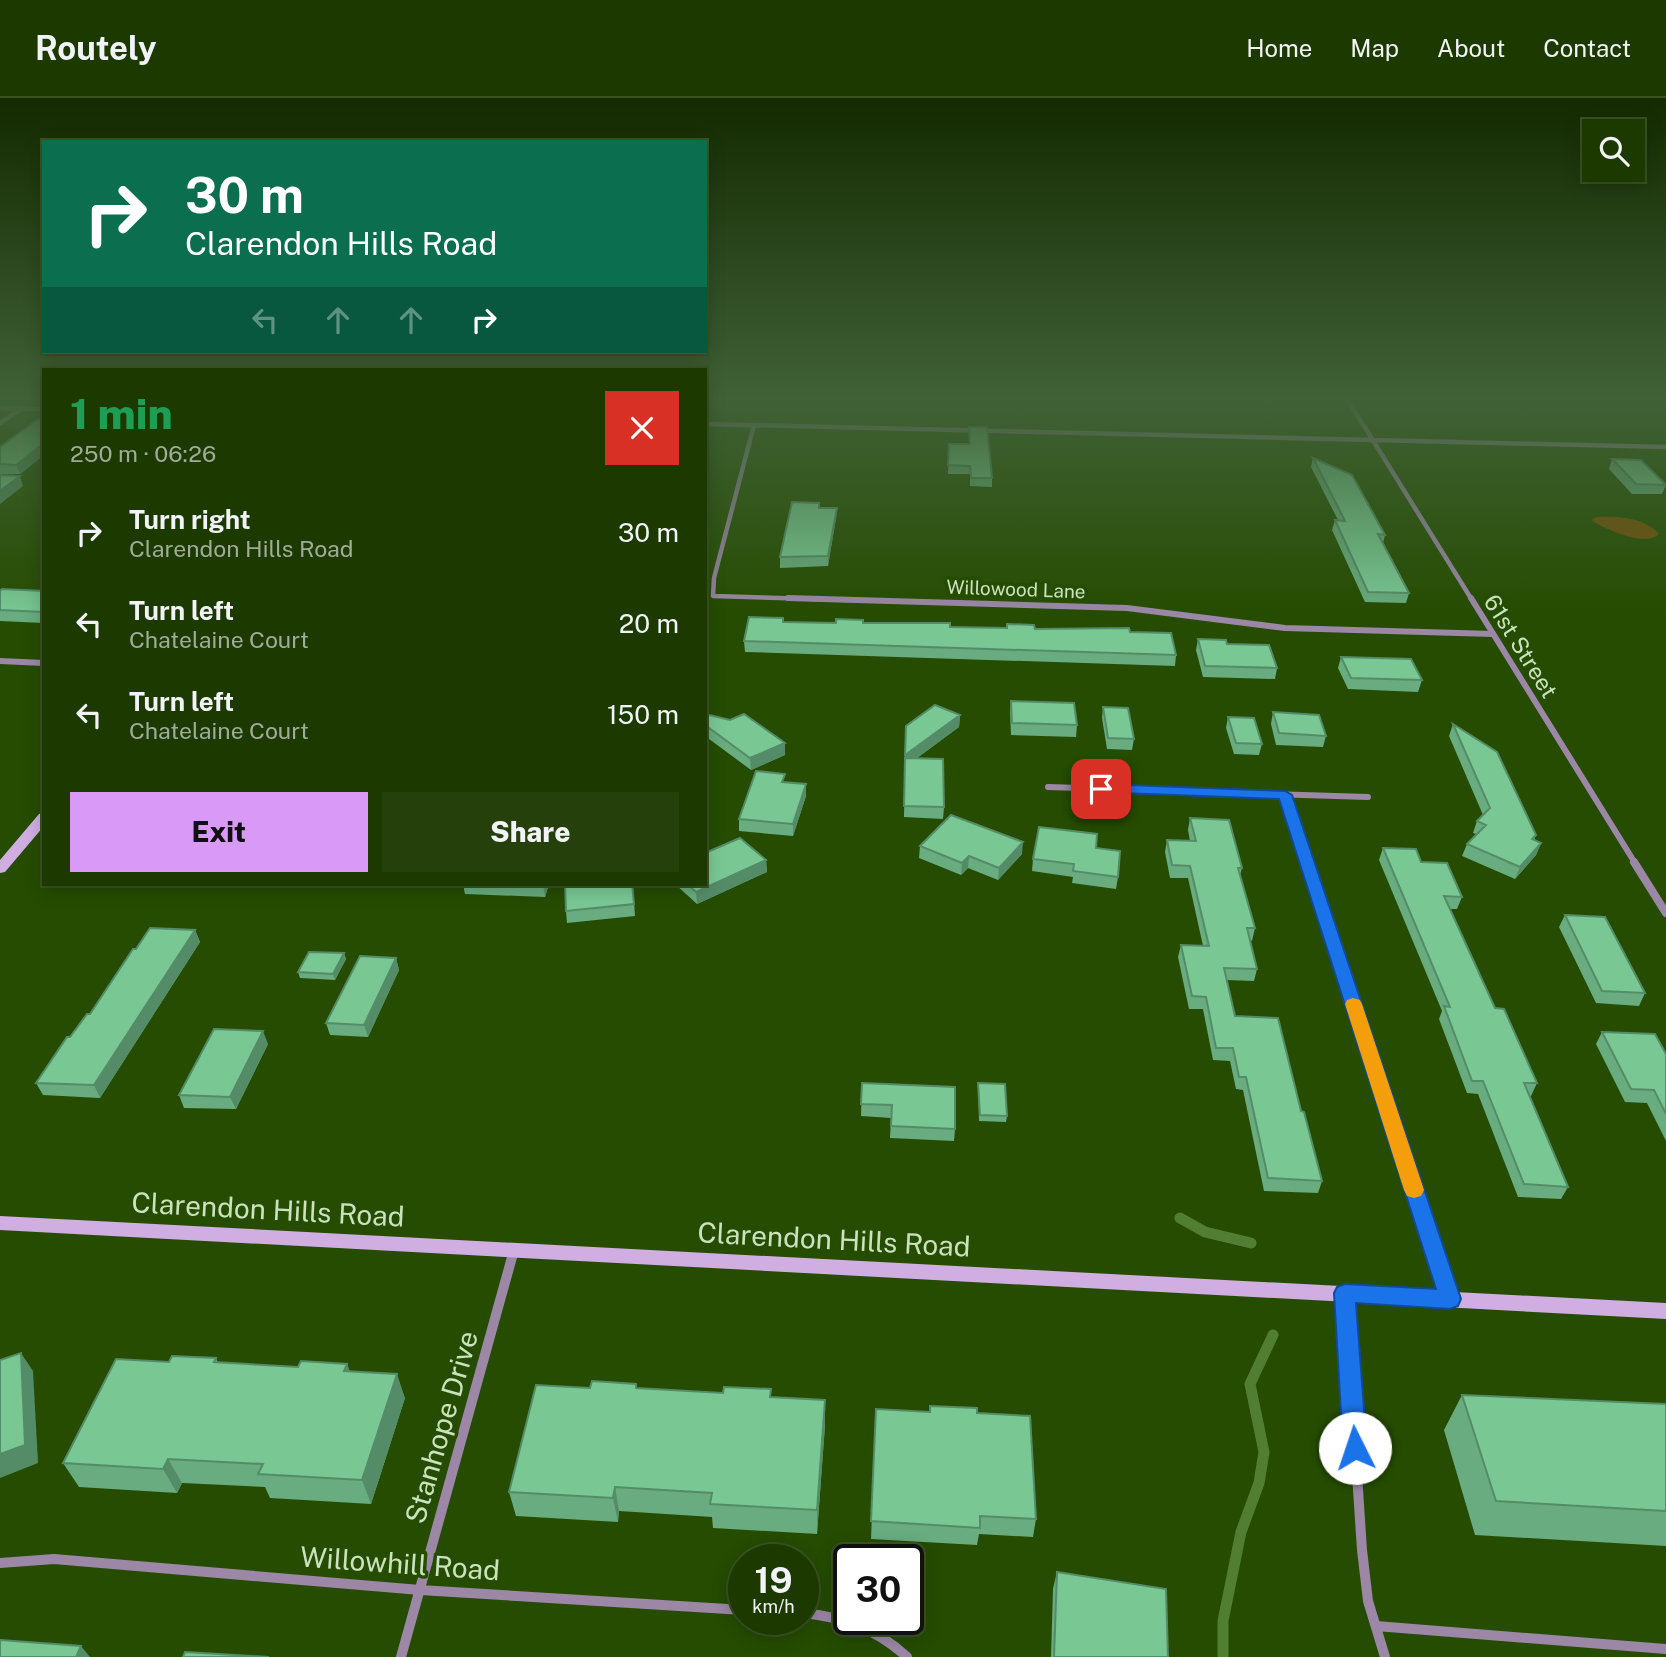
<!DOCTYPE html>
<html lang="en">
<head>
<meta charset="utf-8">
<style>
	body { margin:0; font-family:"Public Sans",sans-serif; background:#25400a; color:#f1f3f6; height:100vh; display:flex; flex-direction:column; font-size:26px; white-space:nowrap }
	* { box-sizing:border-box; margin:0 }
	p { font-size:23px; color:#a0ac99 }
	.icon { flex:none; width:38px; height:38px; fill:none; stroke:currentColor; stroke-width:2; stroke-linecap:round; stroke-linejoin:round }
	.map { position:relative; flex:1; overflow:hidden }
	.panel { position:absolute; left:42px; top:270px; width:665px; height:518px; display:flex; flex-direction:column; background:#1c3900; border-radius:0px; box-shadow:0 4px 18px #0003,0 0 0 2px #3a5322 }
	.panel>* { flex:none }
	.hud { position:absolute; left:42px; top:42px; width:665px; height:214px; border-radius:0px; box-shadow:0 4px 18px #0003,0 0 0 2px #3a5322; background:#0b6e4f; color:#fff; overflow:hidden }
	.buttons { position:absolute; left:1582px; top:21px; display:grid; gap:14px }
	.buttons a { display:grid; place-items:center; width:63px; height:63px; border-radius:0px; background:#1c3900; box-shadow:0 4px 18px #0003,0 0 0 2px #3a5322; font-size:35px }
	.speed { position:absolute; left:728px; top:1446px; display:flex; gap:14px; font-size:35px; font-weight:700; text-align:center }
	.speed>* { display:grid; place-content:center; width:91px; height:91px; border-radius:50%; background:#1c3900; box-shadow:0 4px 18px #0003,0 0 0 2px #3a5322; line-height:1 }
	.speed small { font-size:18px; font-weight:400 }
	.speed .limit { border:4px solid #111; border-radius:10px; background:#fff; color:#111 }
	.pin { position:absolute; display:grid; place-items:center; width:60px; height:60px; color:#fff; margin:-30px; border-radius:14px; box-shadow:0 4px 10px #0006 }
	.me { position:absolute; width:77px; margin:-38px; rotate:356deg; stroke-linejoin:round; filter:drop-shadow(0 0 5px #0008) }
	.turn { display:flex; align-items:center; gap:24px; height:147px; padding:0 28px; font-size:32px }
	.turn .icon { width:91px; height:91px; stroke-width:2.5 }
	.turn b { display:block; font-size:49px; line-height:60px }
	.lanes { display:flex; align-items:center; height:66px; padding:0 28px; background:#0003; justify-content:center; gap:35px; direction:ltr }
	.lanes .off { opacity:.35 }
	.round { display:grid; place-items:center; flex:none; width:74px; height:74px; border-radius:0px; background:#25400a }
	.headline { display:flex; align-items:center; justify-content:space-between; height:119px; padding:0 28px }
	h1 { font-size:42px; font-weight:800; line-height:52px; color:#1e9e55 }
	.button { display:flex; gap:14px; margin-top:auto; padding:14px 28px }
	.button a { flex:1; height:80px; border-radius:0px; background:#d99af7; color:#111; font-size:28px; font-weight:800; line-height:80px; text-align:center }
	.button a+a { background:#25400a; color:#f1f3f6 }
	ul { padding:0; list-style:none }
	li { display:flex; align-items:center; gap:21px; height:91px; padding:0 28px }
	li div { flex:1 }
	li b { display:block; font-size:26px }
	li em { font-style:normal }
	header { display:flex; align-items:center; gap:42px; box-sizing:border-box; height:98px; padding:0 35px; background:#1c3900; border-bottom:2px solid #3a5322 }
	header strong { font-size:33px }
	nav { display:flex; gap:38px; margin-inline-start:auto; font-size:24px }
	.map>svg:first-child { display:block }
	.green { fill:#754e07 }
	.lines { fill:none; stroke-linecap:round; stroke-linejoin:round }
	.stream { stroke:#517e32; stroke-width:11 }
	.street-far3 { stroke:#9c87a7; stroke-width:4.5 }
	.street-far2 { stroke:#9c87a7; stroke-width:6 }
	.street-far1 { stroke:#9c87a7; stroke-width:8 }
	.street { stroke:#9c87a7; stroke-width:10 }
	.secondary { fill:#d0aee1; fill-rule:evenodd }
	.wall { fill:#68ac7f }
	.shaded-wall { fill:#558c68 }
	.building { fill:#79c894; stroke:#558c68; stroke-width:2 }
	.route { fill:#1a73e8; stroke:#114b97; stroke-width:2 }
	.slow { fill:#f59e0b }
	.labels { text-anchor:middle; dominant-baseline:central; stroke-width:7; stroke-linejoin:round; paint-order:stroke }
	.far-street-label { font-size:19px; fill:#cbe2be; stroke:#254c00 }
	.street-label { font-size:23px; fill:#cbe2be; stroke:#254c00 }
	.near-street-label { font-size:28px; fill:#cbe2be; stroke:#254c00 }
</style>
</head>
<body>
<header>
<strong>Routely</strong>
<nav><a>Home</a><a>Map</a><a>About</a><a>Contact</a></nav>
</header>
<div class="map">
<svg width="1666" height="1559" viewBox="0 0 1666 1559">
	<rect width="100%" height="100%" fill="#254c00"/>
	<path class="green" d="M 1597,419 C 1618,418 1644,419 1659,436 C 1646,450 1605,431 1591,422 Z"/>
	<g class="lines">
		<path class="stream" d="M 1180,1120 L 1205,1134 L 1251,1145
			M 1223,1559 L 1223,1523 L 1241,1434 L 1259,1385 L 1264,1354 L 1250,1286 L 1273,1237"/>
		<path class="street-far3" d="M 1346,299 L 1472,502
			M 0,310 L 44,311
			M 0,325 L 21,311
			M 705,326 L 1666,349
			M 754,327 L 714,480 L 713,498 L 848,502"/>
		<path class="street-far2" d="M 788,500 L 1127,510 L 1285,530 L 1493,536
			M 1471,500 L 1635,765
			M 0,563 L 44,565
			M 1048,689 L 1368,699
			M 1285,697 L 1307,765"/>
		<path class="street-far1" d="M 1307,764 L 1420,1110
			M 1634,764 L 1666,815"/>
		<path class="street" d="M 1420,1108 L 1450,1201
			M 1345,1195 L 1362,1452 L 1368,1503 L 1385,1559
			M 0,1465 L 54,1461 L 420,1492 L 744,1512
			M 803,1515 C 843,1519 877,1531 907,1559
			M 1376,1528 L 1666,1551
			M 401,1559 L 514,1152"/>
		<path class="secondary" d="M 44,715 L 44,728 L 5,774 L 0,775 L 0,762 L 39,716 Z
			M 0,1118 L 1666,1205 L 1666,1221 L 0,1132 Z"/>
	</g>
	<path class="wall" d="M 1269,299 L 1307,299 L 1307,301 Z
		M 44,321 L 44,357 L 20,376 L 0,376 L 0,349 Z
		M 969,329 L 992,380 L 992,389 L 970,388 L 970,376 L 948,376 L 949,346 L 969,346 Z
		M 1313,360 L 1385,437 L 1383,445 L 1409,495 L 1406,505 L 1365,504 L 1332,432 L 1335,422 L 1338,422 L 1311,369 Z
		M 1612,361 L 1666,387 L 1662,396 L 1632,396 L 1609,371 Z
		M 819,405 L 819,410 L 837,410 L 836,420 L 828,468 L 780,470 L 780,459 Z
		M 0,493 L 44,493 L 44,525 L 0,523 Z
		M 783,524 L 1006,530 L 1007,526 L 1035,531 L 1130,534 L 1176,557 L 1175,568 L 745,554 L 744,543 Z
		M 1198,541 L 1227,546 L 1277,570 L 1275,581 L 1203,579 L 1196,552 Z
		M 1341,559 L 1422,582 L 1418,594 L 1348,591 L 1338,570 Z
		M 1011,603 L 1077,627 L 1076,639 L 1011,637 L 1010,615 Z
		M 1103,609 L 1134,641 L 1132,652 L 1107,651 L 1102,620 Z
		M 1273,614 L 1326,638 L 1323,649 L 1276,647 L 1271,626 Z
		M 705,616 L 785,645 L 785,657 L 751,672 L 705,638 Z
		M 960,617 L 959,629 L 917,660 L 944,709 L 943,721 L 904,719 L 906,628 Z
		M 1228,619 L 1262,646 L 1259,657 L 1234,656 L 1226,630 Z
		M 1453,626 L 1536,737 L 1534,742 L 1541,745 L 1536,757 L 1515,781 L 1462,758 L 1467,746 L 1476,736 L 1473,735 L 1477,723 L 1483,717 L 1449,638 Z
		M 785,684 L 806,698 L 793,738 L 739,733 L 739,721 Z
		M 1190,720 L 1242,770 L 1240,777 L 1255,830 L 1252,843 L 1250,842 L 1257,871 L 1254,883 L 1227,882 L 1235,918 L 1301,1013 L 1322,1083 L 1318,1095 L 1264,1093 L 1243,992 L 1236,991 L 1230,963 L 1213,962 L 1203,911 L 1189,911 L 1178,859 L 1181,847 L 1203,848 L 1188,780 L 1170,780 L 1165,754 L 1167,742 L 1190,743 L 1188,732 Z
		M 920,748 L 1022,756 L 998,782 L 968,770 L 961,777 L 919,760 Z
		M 1096,750 L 1118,779 L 1116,791 L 1072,785 L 1073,779 L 1032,773 L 1033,761 Z
		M 1383,750 L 1462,799 L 1457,811 L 1450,811 L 1495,910 L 1537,985 L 1531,998 L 1530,998 L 1568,1089 L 1561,1101 L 1518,1099 L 1478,996 L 1467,995 L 1439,921 L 1442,913 L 1379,762 Z
		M 766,762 L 767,774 L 697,806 L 675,786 L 705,786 Z
		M 463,786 L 549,786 L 545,799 L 465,796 Z
		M 633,786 L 635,818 L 567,825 L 566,813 Z
		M 1565,817 L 1645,895 L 1639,908 L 1596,905 L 1559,829 Z
		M 195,832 L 200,844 L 100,1000 L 43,997 L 36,985 L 70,939 L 90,916 L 136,851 Z
		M 344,855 L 346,861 L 335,882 L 300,880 L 298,874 Z
		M 396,860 L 399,872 L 368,939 L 330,937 L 326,925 Z
		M 1602,934 L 1666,956 L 1666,1043 L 1647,1005 L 1625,1004 L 1596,946 Z
		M 268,946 L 236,1011 L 184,1010 L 179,997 Z
		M 862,985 L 955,1031 L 954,1043 L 890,1040 L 891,1020 L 861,1018 Z
		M 978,985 L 1007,1018 L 1006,1024 L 979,1023 Z
		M 216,1260 L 218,1265 L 298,1269 L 347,1266 L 350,1274 L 405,1300 L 371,1406 L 270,1400 L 265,1389 L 182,1385 L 177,1395 L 79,1389 L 63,1365 L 169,1264 Z
		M 636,1286 L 637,1290 L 771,1299 L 825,1327 L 817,1436 L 713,1430 L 712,1419 L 619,1413 L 618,1424 L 516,1418 L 509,1394 L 590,1290 Z
		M 1462,1297 L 1666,1306 L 1666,1448 L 1475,1437 L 1444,1332 Z
		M 876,1311 L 930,1314 L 977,1315 L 1036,1421 L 1033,1439 L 979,1436 L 977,1447 L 871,1441 Z
		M 1057,1474 L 1168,1559 L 1051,1559 L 1053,1491 Z"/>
	<path class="shaded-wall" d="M 44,345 L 44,357 L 20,376 L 16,367 Z
		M 20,378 L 23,388 L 0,406 L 0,393 Z
		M 837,410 L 836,420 L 828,468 L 828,458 Z
		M 960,617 L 959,629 L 905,669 L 905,657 Z
		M 785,645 L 785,657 L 751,672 L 750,660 Z
		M 806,686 L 806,698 L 793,738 L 793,726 Z
		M 1023,744 L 1022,756 L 998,782 L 999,770 Z
		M 1541,745 L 1536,757 L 1515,781 L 1520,769 Z
		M 969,758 L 968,770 L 961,777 L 962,765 Z
		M 766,762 L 767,774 L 697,806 L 696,794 Z
		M 543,786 L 549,786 L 545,799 Z
		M 195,832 L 200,844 L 100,1000 L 94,987 Z
		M 344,855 L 346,861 L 335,882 L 333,876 Z
		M 396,860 L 399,872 L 368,939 L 364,927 Z
		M 263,933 L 268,946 L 236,1011 L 230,999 Z
		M 21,1255 L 33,1273 L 38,1365 L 0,1380 L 0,1356 Z
		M 347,1266 L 356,1290 L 344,1273 Z
		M 397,1276 L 405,1300 L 371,1406 L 362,1382 Z
		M 825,1302 L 825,1327 L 817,1436 L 817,1412 Z
		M 168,1361 L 182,1385 L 177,1395 L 163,1371 Z
		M 615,1389 L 619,1413 L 618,1424 L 613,1400 Z
		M 81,1548 L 90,1559 L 76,1559 Z"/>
	<path class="building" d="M 38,321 L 44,321 L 44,345 L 16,367 L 0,366 L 0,349 Z
		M 969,329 L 987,329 L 992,380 L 971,380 L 970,368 L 948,367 L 949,346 L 970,346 Z
		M 1313,360 L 1352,377 L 1385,437 L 1378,436 L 1409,495 L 1368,494 L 1335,422 L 1345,423 Z
		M 1612,361 L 1641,362 L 1666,387 L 1636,386 Z
		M 0,377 L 20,378 L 0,393 Z
		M 792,404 L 819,405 L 819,410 L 837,410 L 828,458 L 780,459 Z
		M 2,491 L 44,493 L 44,514 L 0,512 L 0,493 Z
		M 749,519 L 783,520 L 783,524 L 836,525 L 836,521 L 863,522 L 863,525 L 950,525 L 950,529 L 1007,530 L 1007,526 L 1034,527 L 1035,531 L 1129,530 L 1130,534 L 1171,535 L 1176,557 L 744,543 Z
		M 1198,541 L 1226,542 L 1227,546 L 1269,547 L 1277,570 L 1205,568 Z
		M 1341,559 L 1411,561 L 1422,582 L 1351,580 Z
		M 1011,603 L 1074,605 L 1077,627 L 1012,625 Z
		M 935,607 L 960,617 L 905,657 L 906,628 Z
		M 1103,609 L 1128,610 L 1134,641 L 1108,640 Z
		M 1273,614 L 1319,617 L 1326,638 L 1279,635 Z
		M 705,616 L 730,622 L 744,616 L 785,645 L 750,660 L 705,627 Z
		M 1228,619 L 1254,620 L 1262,646 L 1236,645 Z
		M 1453,626 L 1497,654 L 1536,737 L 1532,741 L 1541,745 L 1520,769 L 1467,746 L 1486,727 L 1477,723 L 1490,710 Z
		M 905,660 L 943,661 L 944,709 L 904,708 Z
		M 756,673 L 785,676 L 782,684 L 806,686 L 793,726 L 739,721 Z
		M 951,717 L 1023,744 L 999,770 L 969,758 L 962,765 L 920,748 Z
		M 1190,720 L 1229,722 L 1242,770 L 1238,770 L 1255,830 L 1247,830 L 1257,871 L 1224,870 L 1235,918 L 1278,920 L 1301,1013 L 1304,1014 L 1322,1083 L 1268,1080 L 1246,979 L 1239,979 L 1233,950 L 1216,950 L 1206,899 L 1192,898 L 1181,847 L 1209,848 L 1190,768 L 1172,767 L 1167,742 L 1196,743 Z
		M 1039,729 L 1097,736 L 1096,750 L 1120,753 L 1118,779 L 1073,773 L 1074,766 L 1033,761 Z
		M 740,740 L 766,762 L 696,794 L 687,786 L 705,786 L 705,755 Z
		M 1383,750 L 1416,751 L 1421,764 L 1447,765 L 1462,799 L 1444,798 L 1495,910 L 1504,911 L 1537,985 L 1524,985 L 1568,1089 L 1524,1086 L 1483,983 L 1472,983 L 1444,908 L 1450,909 Z
		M 565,786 L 632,786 L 634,806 L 566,813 Z
		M 1565,817 L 1605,819 L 1645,895 L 1602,893 Z
		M 150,830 L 195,832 L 94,987 L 36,985 L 67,939 L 70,939 L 87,916 L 90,916 L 133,851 L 136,851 Z
		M 309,854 L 344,855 L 333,876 L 298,874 Z
		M 360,858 L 396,860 L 364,927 L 326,925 Z
		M 214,931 L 263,933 L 230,999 L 179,997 Z
		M 1602,934 L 1655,936 L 1666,956 L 1666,1016 L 1654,992 L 1631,991 Z
		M 862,985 L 955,989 L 955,1031 L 891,1028 L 892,1007 L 861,1006 Z
		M 978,985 L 1005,986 L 1007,1018 L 980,1017 Z
		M 21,1255 L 25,1347 L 0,1356 L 0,1262 Z
		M 172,1258 L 216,1260 L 214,1264 L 298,1269 L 301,1263 L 347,1266 L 344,1273 L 397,1276 L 362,1382 L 258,1376 L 263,1366 L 168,1361 L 163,1371 L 63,1365 L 116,1261 L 169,1264 Z
		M 592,1283 L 636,1286 L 636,1290 L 723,1295 L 724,1289 L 771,1291 L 770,1299 L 825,1302 L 817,1412 L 710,1406 L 712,1395 L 615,1389 L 613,1400 L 509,1394 L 536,1287 L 590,1290 Z
		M 1462,1297 L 1666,1306 L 1666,1413 L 1496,1403 Z
		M 930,1308 L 977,1310 L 977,1315 L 1030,1318 L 1036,1421 L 980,1418 L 980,1430 L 871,1423 L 876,1311 L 930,1314 Z
		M 1057,1474 L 1166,1491 L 1168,1559 L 1054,1559 Z
		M 0,1542 L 81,1548 L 76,1559 L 0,1559 Z
		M 185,1554 L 269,1559 L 183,1559 Z"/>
	<linearGradient id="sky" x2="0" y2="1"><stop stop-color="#142a00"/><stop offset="0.58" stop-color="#406137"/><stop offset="1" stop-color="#406137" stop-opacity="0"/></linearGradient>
	<rect width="1666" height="518" fill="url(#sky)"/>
	<path class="route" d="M 1101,686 L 1285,693 L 1292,697 L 1461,1201 L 1458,1208 L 1450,1211 L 1356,1205 L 1367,1350 L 1364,1358 L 1355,1361 L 1347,1358 L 1343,1350 L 1334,1195 L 1337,1189 L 1345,1186 L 1436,1191 L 1279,701 L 1095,694 L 1093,691 L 1095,687 Z"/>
	<path class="slow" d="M 1353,900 L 1360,902 L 1362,906 L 1424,1092 L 1421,1098 L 1414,1100 L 1407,1098 L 1404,1092 L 1345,906 L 1347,902 Z"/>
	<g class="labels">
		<g class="far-street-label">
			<text transform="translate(1016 491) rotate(2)">Willowood Lane</text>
		</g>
		<g class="street-label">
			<text transform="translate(1521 548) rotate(58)">61st Street</text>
		</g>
		<g class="near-street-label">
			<text transform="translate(268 1111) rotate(3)">Clarendon Hills Road</text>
			<text transform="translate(834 1141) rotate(3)">Clarendon Hills Road</text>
			<text transform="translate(441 1329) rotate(-74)">Stanhope Drive</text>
			<text transform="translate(400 1465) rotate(4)">Willowhill Road</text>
		</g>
	</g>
</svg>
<div class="buttons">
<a><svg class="icon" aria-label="search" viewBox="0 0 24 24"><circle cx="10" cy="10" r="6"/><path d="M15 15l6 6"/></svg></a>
</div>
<div class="speed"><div>19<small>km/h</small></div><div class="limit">30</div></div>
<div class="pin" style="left:1101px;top:691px;background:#d93025"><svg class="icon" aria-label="arrive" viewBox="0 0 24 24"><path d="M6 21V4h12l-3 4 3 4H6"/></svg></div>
<svg class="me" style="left:1355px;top:1350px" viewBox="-20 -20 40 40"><circle r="19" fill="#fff"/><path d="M0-13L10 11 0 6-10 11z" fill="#1a73e8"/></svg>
<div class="hud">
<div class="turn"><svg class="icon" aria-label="right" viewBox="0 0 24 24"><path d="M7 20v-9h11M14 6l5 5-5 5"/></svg><div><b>30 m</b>Clarendon Hills Road</div></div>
<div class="lanes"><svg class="icon off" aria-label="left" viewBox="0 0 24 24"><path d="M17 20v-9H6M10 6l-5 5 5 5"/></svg><svg class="icon off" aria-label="ahead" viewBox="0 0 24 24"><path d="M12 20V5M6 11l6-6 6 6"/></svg><svg class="icon off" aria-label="ahead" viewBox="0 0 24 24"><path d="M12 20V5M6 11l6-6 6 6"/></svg><svg class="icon" aria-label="right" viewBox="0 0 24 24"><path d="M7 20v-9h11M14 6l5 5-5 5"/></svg></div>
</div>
<section class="panel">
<div class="headline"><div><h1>1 min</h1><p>250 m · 06:26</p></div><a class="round" style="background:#d93025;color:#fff"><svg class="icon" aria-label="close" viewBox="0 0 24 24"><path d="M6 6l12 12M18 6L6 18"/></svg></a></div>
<ul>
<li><svg class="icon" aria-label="right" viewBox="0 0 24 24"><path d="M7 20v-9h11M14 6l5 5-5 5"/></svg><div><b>Turn right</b><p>Clarendon Hills Road</p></div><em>30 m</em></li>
<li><svg class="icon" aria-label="left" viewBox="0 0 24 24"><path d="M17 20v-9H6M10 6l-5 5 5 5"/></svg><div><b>Turn left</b><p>Chatelaine Court</p></div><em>20 m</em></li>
<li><svg class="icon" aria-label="left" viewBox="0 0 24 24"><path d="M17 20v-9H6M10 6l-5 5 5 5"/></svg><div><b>Turn left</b><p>Chatelaine Court</p></div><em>150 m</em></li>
</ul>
<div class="button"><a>Exit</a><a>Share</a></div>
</section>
</div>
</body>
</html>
